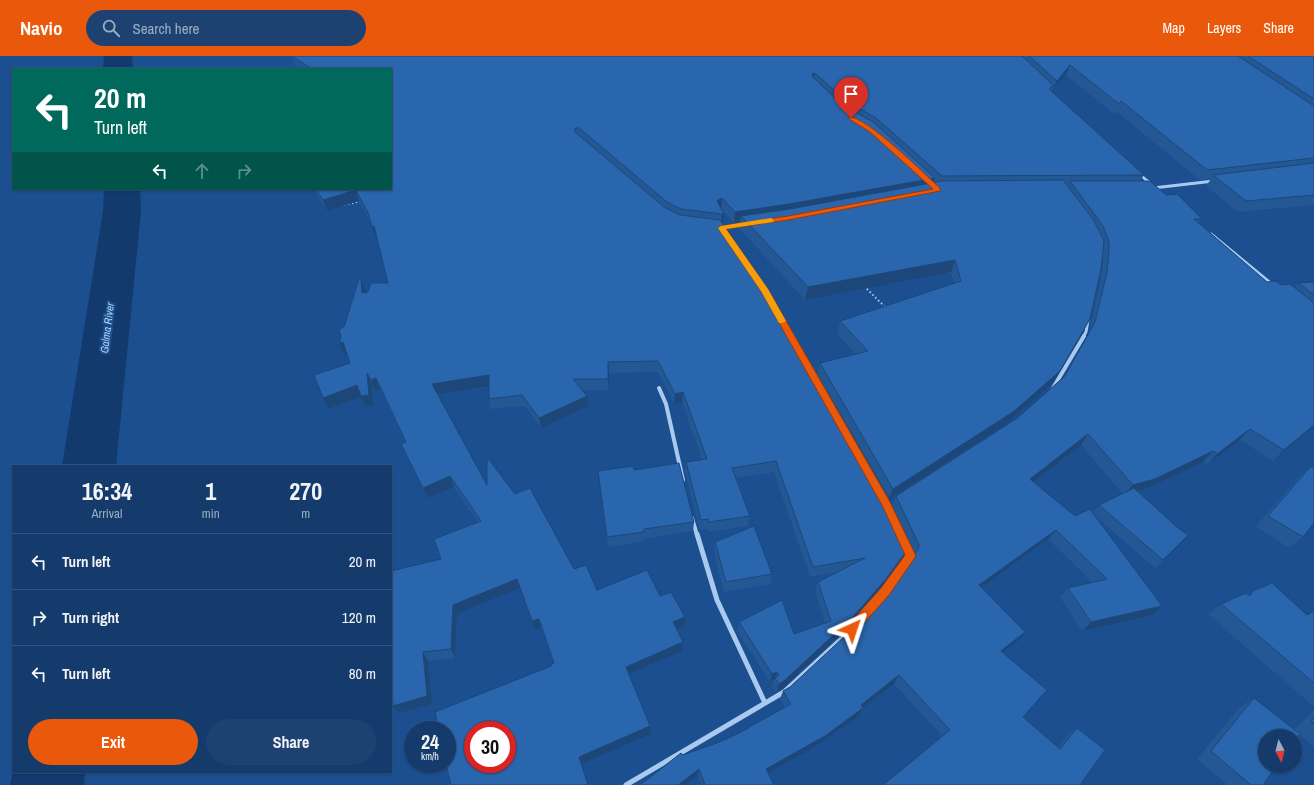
<!DOCTYPE html>
<html lang="en">
<head>
<meta charset="utf-8">
<style>
	body { margin:0; font-family:"Archivo Narrow",sans-serif; background:#1d4271; color:#f1f3f6; height:100vh; display:flex; flex-direction:column; font-size:15px; white-space:nowrap }
	* { box-sizing:border-box; margin:0 }
	p { font-size:13px; color:#9dadc1 }
	.icon { flex:none; width:22px; height:22px; fill:none; stroke:currentColor; stroke-width:2; stroke-linecap:round; stroke-linejoin:round }
	.map { position:relative; flex:1; overflow:hidden }
	.drawer { position:absolute; left:12px; top:409px; width:380px; height:308px; display:flex; flex-direction:column; background:#143b6b; border-radius:0px; box-shadow:0 1px 3px #0004,0 0 0 1px #33557e }
	.drawer>* { flex:none }
	.banner { position:absolute; left:12px; top:12px; width:380px; height:122px; border-radius:0px; box-shadow:0 1px 3px #0004,0 0 0 1px #33557e; background:#00695c; color:#fff; overflow:hidden }
	.needle { width:26px; rotate:173deg }
	.buttons { position:absolute; left:1258px; top:673px; display:grid; gap:8px }
	.buttons a { display:grid; place-items:center; width:44px; height:44px; border-radius:50%; background:#143b6b; box-shadow:0 1px 3px #0004,0 0 0 1px #33557e; font-size:20px }
	.speed { position:absolute; left:404px; top:665px; display:flex; gap:8px; font-size:20px; font-weight:700; text-align:center }
	.speed>* { display:grid; place-content:center; width:52px; height:52px; border-radius:50%; background:#143b6b; box-shadow:0 1px 3px #0004,0 0 0 1px #33557e; line-height:1 }
	.speed small { font-size:10px; font-weight:400 }
	.speed .limit { border:6px solid #d22; background:#fff; color:#111 }
	.pin { position:absolute; display:grid; place-items:center; width:34px; height:34px; color:#fff; margin:-41px -17px; border-radius:50% 50% 50% 0; rotate:-45deg; box-shadow:0 0 4px #0007 }
	.pin .icon { rotate:45deg }
	.me { position:absolute; width:44px; margin:-22px; rotate:42deg; stroke-linejoin:round; filter:drop-shadow(0 0 3px #0008) }
	.turn { display:flex; align-items:center; gap:14px; height:84px; padding:0 16px; font-size:18px }
	.turn .icon { width:52px; height:52px; stroke-width:2.5 }
	.turn b { display:block; font-size:28px; line-height:34px }
	.lanes { display:flex; align-items:center; height:38px; padding:0 16px; background:#0003; justify-content:center; gap:20px; direction:ltr }
	.lanes .off { opacity:.35 }
	.eta { display:flex; justify-content:space-evenly; align-items:center; height:68px; text-align:center }
	.eta b { font-size:24px; font-weight:800; line-height:28px }
	.button { display:flex; gap:8px; margin-top:auto; padding:8px 16px }
	.button a { flex:1; height:46px; border-radius:24px; background:#ea580c; color:#fff; font-size:16px; font-weight:800; line-height:46px; text-align:center }
	.button a+a { background:#1d4271; color:#f1f3f6 }
	ul { padding:0; list-style:none }
	li { display:flex; align-items:center; gap:12px; height:56px; padding:0 16px; border-top:1px solid #33557e }
	li div { flex:1 }
	li b { display:block; font-size:15px }
	li em { font-style:normal }
	header { display:flex; align-items:center; gap:24px; box-sizing:border-box; height:56px; padding:0 20px; background:#ea580c; color:#fff }
	header strong { font-size:19px }
	nav { display:flex; gap:22px; margin-inline-start:auto; font-size:14px }
	.search { width:280px; height:36px; background:#1d4271; display:flex; align-items:center; gap:10px; box-sizing:border-box; padding:0 14px; border-radius:22px; color:#9dadc1; font-size:15px }
	.map>svg:first-child { display:block }
	.lines { fill:none; stroke-linecap:round; stroke-linejoin:round }
	.river { fill:#123a6d; fill-rule:evenodd }
	.path { stroke:#a9c9ee; stroke-width:2; stroke-dasharray:1.5 2.5; stroke-linecap:butt }
	.minor-far3 { stroke:#a9c9ee; stroke-width:2.5 }
	.minor-far2 { stroke:#a9c9ee; stroke-width:3 }
	.minor-far1 { stroke:#a9c9ee; stroke-width:4 }
	.minor { stroke:#a9c9ee; stroke-width:5 }
	.wall { fill:#245895; fill-rule:evenodd }
	.shaded-wall { fill:#1d4779 }
	.building { fill:#2a66ad; stroke:#1d4779; fill-rule:evenodd }
	.route { fill:#ea580c; stroke:#983908 }
	.slow { fill:#f59e0b }
	.labels { text-anchor:middle; dominant-baseline:central; stroke-width:4; stroke-linejoin:round; paint-order:stroke }
	.water-label { font-size:11px; font-style:italic; fill:#b5d3f5; stroke:#1b4f8f }
</style>
</head>
<body>
<header>
<strong>Navio</strong>
<div class="search"><svg class="icon" aria-label="search" viewBox="0 0 24 24"><circle cx="10" cy="10" r="6"/><path d="M15 15l6 6"/></svg>Search here</div>
<nav><a>Map</a><a>Layers</a><a>Share</a></nav>
</header>
<div class="map">
<svg width="1314" height="729" viewBox="0 0 1314 729">
	<rect width="100%" height="100%" fill="#1b4f8f"/>
	<g class="lines">
		<path class="river" d="M 104,0 L 132,0 L 133,13 L 103,13 Z
			M 104,133 L 140,133 L 141,155 L 116,410 L 62,410 L 103,155 Z
			M 13,715 L 13,716 L 85,716 L 84,729 L 10,729 Z"/>
		<path class="path" d="M 344,149 L 362,145
			M 864,230 L 886,252"/>
		<path class="minor-far3" d="M 1139,117 L 1147,125"/>
		<path class="minor-far2" d="M 1146,124 L 1150,127
			M 1153,132 L 1214,125
			M 721,172 L 744,168
			M 1211,178 L 1273,229
			M 1083,281 L 1086,276 L 1088,264"/>
		<path class="minor-far1" d="M 659,332 L 666,348 L 683,424
			M 1053,332 L 1084,280
			M 692,462 L 697,479"/>
		<path class="minor" d="M 697,478 L 717,544 L 765,647
			M 626,729 L 784,636 L 852,573 L 885,535 L 910,500 L 906,491"/>
	</g>
	<path class="wall" d="M 292,0 L 1314,0 L 1314,149 L 1238,156 L 1206,130 L 1211,123 L 1200,124 L 1116,55 L 1114,58 L 1066,19 L 1052,34 L 1051,33 L 1050,35 L 1144,119 L 1140,125 L 1166,139 L 1202,163 L 1199,167 L 1267,226 L 1295,232 L 1299,227 L 1314,226 L 1314,370 L 1273,405 L 1240,384 L 1207,409 L 1203,406 L 1146,433 L 1138,436 L 1178,472 L 1188,479 L 1155,512 L 1095,460 L 1162,550 L 1152,559 L 1082,575 L 1060,541 L 1068,532 L 1092,526 L 1048,483 L 982,532 L 1018,585 L 1003,596 L 1023,661 L 1058,691 L 1068,679 L 1077,672 L 1105,694 L 888,725 L 942,680 L 894,628 L 863,652 L 859,660 L 821,687 L 768,717 L 774,729 L 701,729 L 698,719 L 686,729 L 640,729 L 683,699 L 722,685 L 748,673 L 749,671 L 785,651 L 780,643 L 783,635 L 790,631 L 859,567 L 893,528 L 914,499 L 910,490 L 905,500 L 882,533 L 849,570 L 782,633 L 776,636 L 772,630 L 774,624 L 770,626 L 737,575 L 739,566 L 794,578 L 825,567 L 815,535 L 818,526 L 838,516 L 810,521 L 774,416 L 736,422 L 750,460 L 748,470 L 708,476 L 707,473 L 700,474 L 685,416 L 686,406 L 702,404 L 682,346 L 674,348 L 658,316 L 609,317 L 609,334 L 582,334 L 588,350 L 541,372 L 525,350 L 491,353 L 489,343 L 489,331 L 438,339 L 487,429 L 515,438 L 574,513 L 597,534 L 660,540 L 684,570 L 677,573 L 683,586 L 682,595 L 629,618 L 650,670 L 650,678 L 551,610 L 554,607 L 541,572 L 535,574 L 520,532 L 457,558 L 455,602 L 428,605 L 432,648 L 399,657 L 441,503 L 478,466 L 454,431 L 427,442 L 401,388 L 405,386 L 380,333 L 375,335 L 372,328 L 373,350 L 366,351 L 361,341 L 328,353 L 323,342 L 350,307 L 347,297 L 344,298 L 339,287 L 344,271 L 366,234 L 366,237 L 368,236 L 388,227 L 376,181 L 371,167 L 359,145 L 327,155 L 313,133 L 391,133 L 391,13 L 301,13 L 296,10 ZM 721,153 L 734,167 L 740,166 L 739,172 L 805,244 L 951,216 L 954,228 L 840,265 L 837,278 L 856,298 L 820,307 L 817,318 L 810,310 L 723,168 L 724,158 ZM 1103,196 L 1103,206 L 1100,227 L 1089,277 L 1064,321 L 1016,363 L 896,440 L 892,449 L 889,443 L 1006,368 L 1053,327 ZM 1081,389 L 1123,438 L 1099,449 L 1093,457 L 1075,460 L 1033,426 Z
		M 1311,410 L 1303,481 L 1289,492 L 1256,470 L 1299,421 Z
		M 634,414 L 694,466 L 693,475 L 644,483 L 644,485 L 608,491 L 598,415 Z
		M 715,486 L 772,518 L 770,528 L 724,536 L 714,496 Z
		M 1253,535 L 1307,559 L 1314,555 L 1314,651 L 1208,558 L 1221,548 L 1248,539 Z
		M 1254,642 L 1294,674 L 1314,654 L 1314,691 L 1299,678 L 1263,729 L 1228,729 L 1197,703 L 1240,651 Z"/>
	<path class="shaded-wall" d="M 1070,9 L 1066,19 L 1052,34 L 1057,25 Z
		M 815,17 L 813,26 L 812,18 Z
		M 935,122 L 931,132 L 741,160 L 740,166 L 734,167 L 735,156 Z
		M 356,134 L 359,145 L 327,155 L 323,144 Z
		M 722,142 L 721,153 L 717,145 Z
		M 722,158 L 724,158 L 723,169 L 721,169 Z
		M 374,170 L 377,181 L 376,181 L 372,171 Z
		M 955,204 L 951,216 L 805,244 L 808,231 Z
		M 361,223 L 366,234 L 366,248 L 362,237 Z
		M 343,286 L 348,297 L 344,298 L 339,287 Z
		M 608,306 L 609,317 L 609,334 L 608,323 Z
		M 1060,315 L 1053,327 L 1006,368 L 888,444 L 893,433 Z
		M 367,317 L 372,328 L 373,350 L 366,351 L 361,341 L 328,353 L 323,342 Z
		M 489,319 L 492,330 L 436,339 L 432,328 Z
		M 376,322 L 380,333 L 375,335 L 371,324 Z
		M 683,336 L 682,346 L 674,348 L 675,338 Z
		M 587,340 L 588,350 L 541,372 L 539,362 Z
		M 1314,369 L 1314,370 L 1273,405 L 1284,394 Z
		M 1250,373 L 1240,384 L 1207,409 L 1217,398 Z
		M 1088,378 L 1081,389 L 1023,434 L 1030,423 Z
		M 1213,395 L 1203,406 L 1146,433 L 1124,439 L 1133,429 Z
		M 450,420 L 454,431 L 427,442 L 423,432 Z
		M 1056,474 L 1048,483 L 972,539 L 979,529 Z
		M 910,490 L 905,500 L 882,533 L 849,570 L 782,633 L 776,636 L 779,628 Z
		M 517,523 L 520,532 L 457,558 L 455,602 L 451,593 L 453,549 Z
		M 1162,550 L 1152,559 L 1082,575 L 1091,566 Z
		M 685,561 L 684,570 L 673,575 L 673,566 Z
		M 539,563 L 541,572 L 535,574 L 532,565 Z
		M 1025,576 L 1018,585 L 993,603 L 1001,595 Z
		M 683,586 L 682,595 L 627,619 L 626,611 Z
		M 423,596 L 428,605 L 432,648 L 399,657 L 393,650 Z
		M 777,616 L 774,624 L 770,626 L 772,618 Z
		M 899,619 L 894,628 L 856,657 L 861,649 Z
		M 863,652 L 859,660 L 821,687 L 763,720 L 766,713 Z
		M 650,670 L 650,678 L 581,708 L 579,701 Z
		M 699,713 L 698,719 L 686,729 L 678,729 Z"/>
	<path class="building" d="M 292,0 L 1022,0 L 1053,29 L 1049,33 L 1144,119 L 942,120 L 876,62 L 845,44 L 815,17 L 812,18 L 813,21 L 841,48 L 873,66 L 935,122 L 789,148 L 735,156 L 722,142 L 717,145 L 724,158 L 722,158 L 681,153 L 667,146 L 579,72 L 575,72 L 575,76 L 664,151 L 680,159 L 720,164 L 753,211 L 797,289 L 800,288 L 810,310 L 812,310 L 888,440 L 910,490 L 886,523 L 853,561 L 784,625 L 779,628 L 775,622 L 779,619 L 777,616 L 772,618 L 739,566 L 782,544 L 794,578 L 831,565 L 818,526 L 865,502 L 813,511 L 776,405 L 732,412 L 750,460 L 709,466 L 708,463 L 701,464 L 686,406 L 707,403 L 683,336 L 675,338 L 658,305 L 608,306 L 608,323 L 573,323 L 587,340 L 539,362 L 522,339 L 489,343 L 489,319 L 432,328 L 487,429 L 487,401 L 515,438 L 530,432 L 574,513 L 586,509 L 597,534 L 647,514 L 660,540 L 671,536 L 685,561 L 673,566 L 683,586 L 626,611 L 650,670 L 579,701 L 588,729 L 451,729 L 446,708 L 447,708 L 447,674 L 439,674 L 435,656 L 551,610 L 551,608 L 554,607 L 539,563 L 532,565 L 517,523 L 453,549 L 451,593 L 423,596 L 427,640 L 393,650 L 391,617 L 391,515 L 441,503 L 434,483 L 481,465 L 450,420 L 423,432 L 401,388 L 406,386 L 376,322 L 371,324 L 367,317 L 369,339 L 361,340 L 357,329 L 323,342 L 314,319 L 350,307 L 343,286 L 339,287 L 341,281 L 339,273 L 344,271 L 359,223 L 361,223 L 362,237 L 368,236 L 371,227 L 388,227 L 374,170 L 372,171 L 368,157 L 356,134 L 323,144 L 316,133 L 391,133 L 391,13 L 312,13 ZM 473,674 L 507,674 L 507,708 L 473,708 Z
		M 1029,0 L 1238,0 L 1314,50 L 1314,102 L 1207,114 L 1121,45 L 1119,48 L 1070,9 L 1057,25 Z
		M 1248,0 L 1314,0 L 1314,43 Z
		M 1314,107 L 1314,139 L 1246,145 L 1213,119 Z
		M 1063,124 L 1093,163 L 1104,185 L 1101,213 L 1090,263 L 1060,315 L 1013,356 L 893,433 L 820,307 L 868,295 L 840,265 L 961,225 L 955,204 L 808,231 L 741,160 L 790,153 L 942,125 Z
		M 1070,125 L 1150,125 L 1166,139 L 1177,138 L 1202,163 L 1194,163 L 1267,226 L 1276,225 L 1281,229 L 1290,228 L 1314,247 L 1314,369 L 1284,394 L 1250,373 L 1217,398 L 1213,395 L 1155,423 L 1133,429 L 1088,378 L 1030,423 L 1075,460 L 1090,453 L 1162,550 L 1091,566 L 1068,532 L 1107,523 L 1056,474 L 979,529 L 1025,576 L 1001,595 L 1047,634 L 1023,661 L 1060,693 L 1077,672 L 1105,694 L 1080,729 L 882,729 L 888,725 L 950,674 L 899,619 L 861,649 L 863,652 L 825,680 L 766,713 L 774,729 L 705,729 L 699,713 L 678,729 L 640,729 L 681,697 L 683,699 L 722,685 L 749,672 L 749,671 L 791,648 L 783,635 L 790,631 L 859,567 L 893,528 L 919,492 L 919,489 L 896,440 L 1016,363 L 1065,320 L 1095,266 L 1107,216 L 1109,195 L 1109,186 L 1103,170 Z
		M 1314,226 L 1314,239 L 1299,227 Z
		M 679,407 L 694,466 L 644,473 L 644,476 L 607,481 L 598,415 L 633,410 L 634,414 Z
		M 1311,410 L 1314,412 L 1314,467 L 1303,481 L 1268,460 Z
		M 1134,432 L 1178,472 L 1188,479 L 1163,504 L 1099,449 Z
		M 754,470 L 772,518 L 726,526 L 715,486 Z
		M 1272,527 L 1307,559 L 1314,555 L 1314,627 L 1221,548 L 1246,537 L 1250,540 L 1253,535 Z
		M 1254,642 L 1300,678 L 1295,684 L 1295,680 L 1265,680 L 1265,710 L 1276,710 L 1263,729 L 1251,729 L 1211,695 Z
		M 1314,662 L 1314,668 L 1311,665 Z"/>
	<path class="route" d="M 849,61 C 865,59 926,119 940,132 L 940,135 L 788,164 L 726,173 L 769,235 L 890,446 L 916,500 L 889,539 L 856,576 L 852,578 L 848,576 L 846,573 L 848,569 L 881,532 L 905,499 L 883,451 L 761,235 L 718,172 L 721,170 L 788,160 L 933,133 L 870,76 L 849,63 Z"/>
	<path class="slow" d="M 771,162 L 774,164 L 773,166 L 726,173 L 768,233 L 786,265 L 782,267 L 779,267 L 761,235 L 718,172 L 721,170 Z"/>
	<g class="labels">
		<g class="water-label">
			<text transform="translate(107 272) rotate(-83)">Galma River</text>
		</g>
	</g>
</svg>
<div class="buttons">
<a><svg class="needle" viewBox="-14 -14 28 28"><path d="M0-13l5 13h-10z" fill="#e53935"/><path d="M0 13l5-13h-10z" fill="#9dadc1"/></svg></a>
</div>
<div class="speed"><div>24<small>km/h</small></div><div class="limit">30</div></div>
<div class="pin" style="left:851px;top:62px;background:#d93025"><svg class="icon" aria-label="arrive" viewBox="0 0 24 24"><path d="M6 21V4h12l-3 4 3 4H6"/></svg></div>
<svg class="me" style="left:852px;top:573px" viewBox="-20 -20 40 40"><path d="M0-17L14 15 0 8-14 15z" fill="#ea580c" stroke="#fff" stroke-width="4"/></svg>
<div class="banner">
<div class="turn"><svg class="icon" aria-label="left" viewBox="0 0 24 24"><path d="M17 20v-9H6M10 6l-5 5 5 5"/></svg><div><b>20 m</b>Turn left</div></div>
<div class="lanes"><svg class="icon" aria-label="left" viewBox="0 0 24 24"><path d="M17 20v-9H6M10 6l-5 5 5 5"/></svg><svg class="icon off" aria-label="ahead" viewBox="0 0 24 24"><path d="M12 20V5M6 11l6-6 6 6"/></svg><svg class="icon off" aria-label="right" viewBox="0 0 24 24"><path d="M7 20v-9h11M14 6l5 5-5 5"/></svg></div>
</div>
<section class="drawer">
<div class="eta">
<div><b>16:34</b><p>Arrival</p></div>
<div><b>1</b><p>min</p></div>
<div><b>270</b><p>m</p></div>
</div>
<ul>
<li><svg class="icon" aria-label="left" viewBox="0 0 24 24"><path d="M17 20v-9H6M10 6l-5 5 5 5"/></svg><div><b>Turn left</b></div><em>20 m</em></li>
<li><svg class="icon" aria-label="right" viewBox="0 0 24 24"><path d="M7 20v-9h11M14 6l5 5-5 5"/></svg><div><b>Turn right</b></div><em>120 m</em></li>
<li><svg class="icon" aria-label="left" viewBox="0 0 24 24"><path d="M17 20v-9H6M10 6l-5 5 5 5"/></svg><div><b>Turn left</b></div><em>80 m</em></li>
</ul>
<div class="button"><a>Exit</a><a>Share</a></div>
</section>
</div>
</body>
</html>
